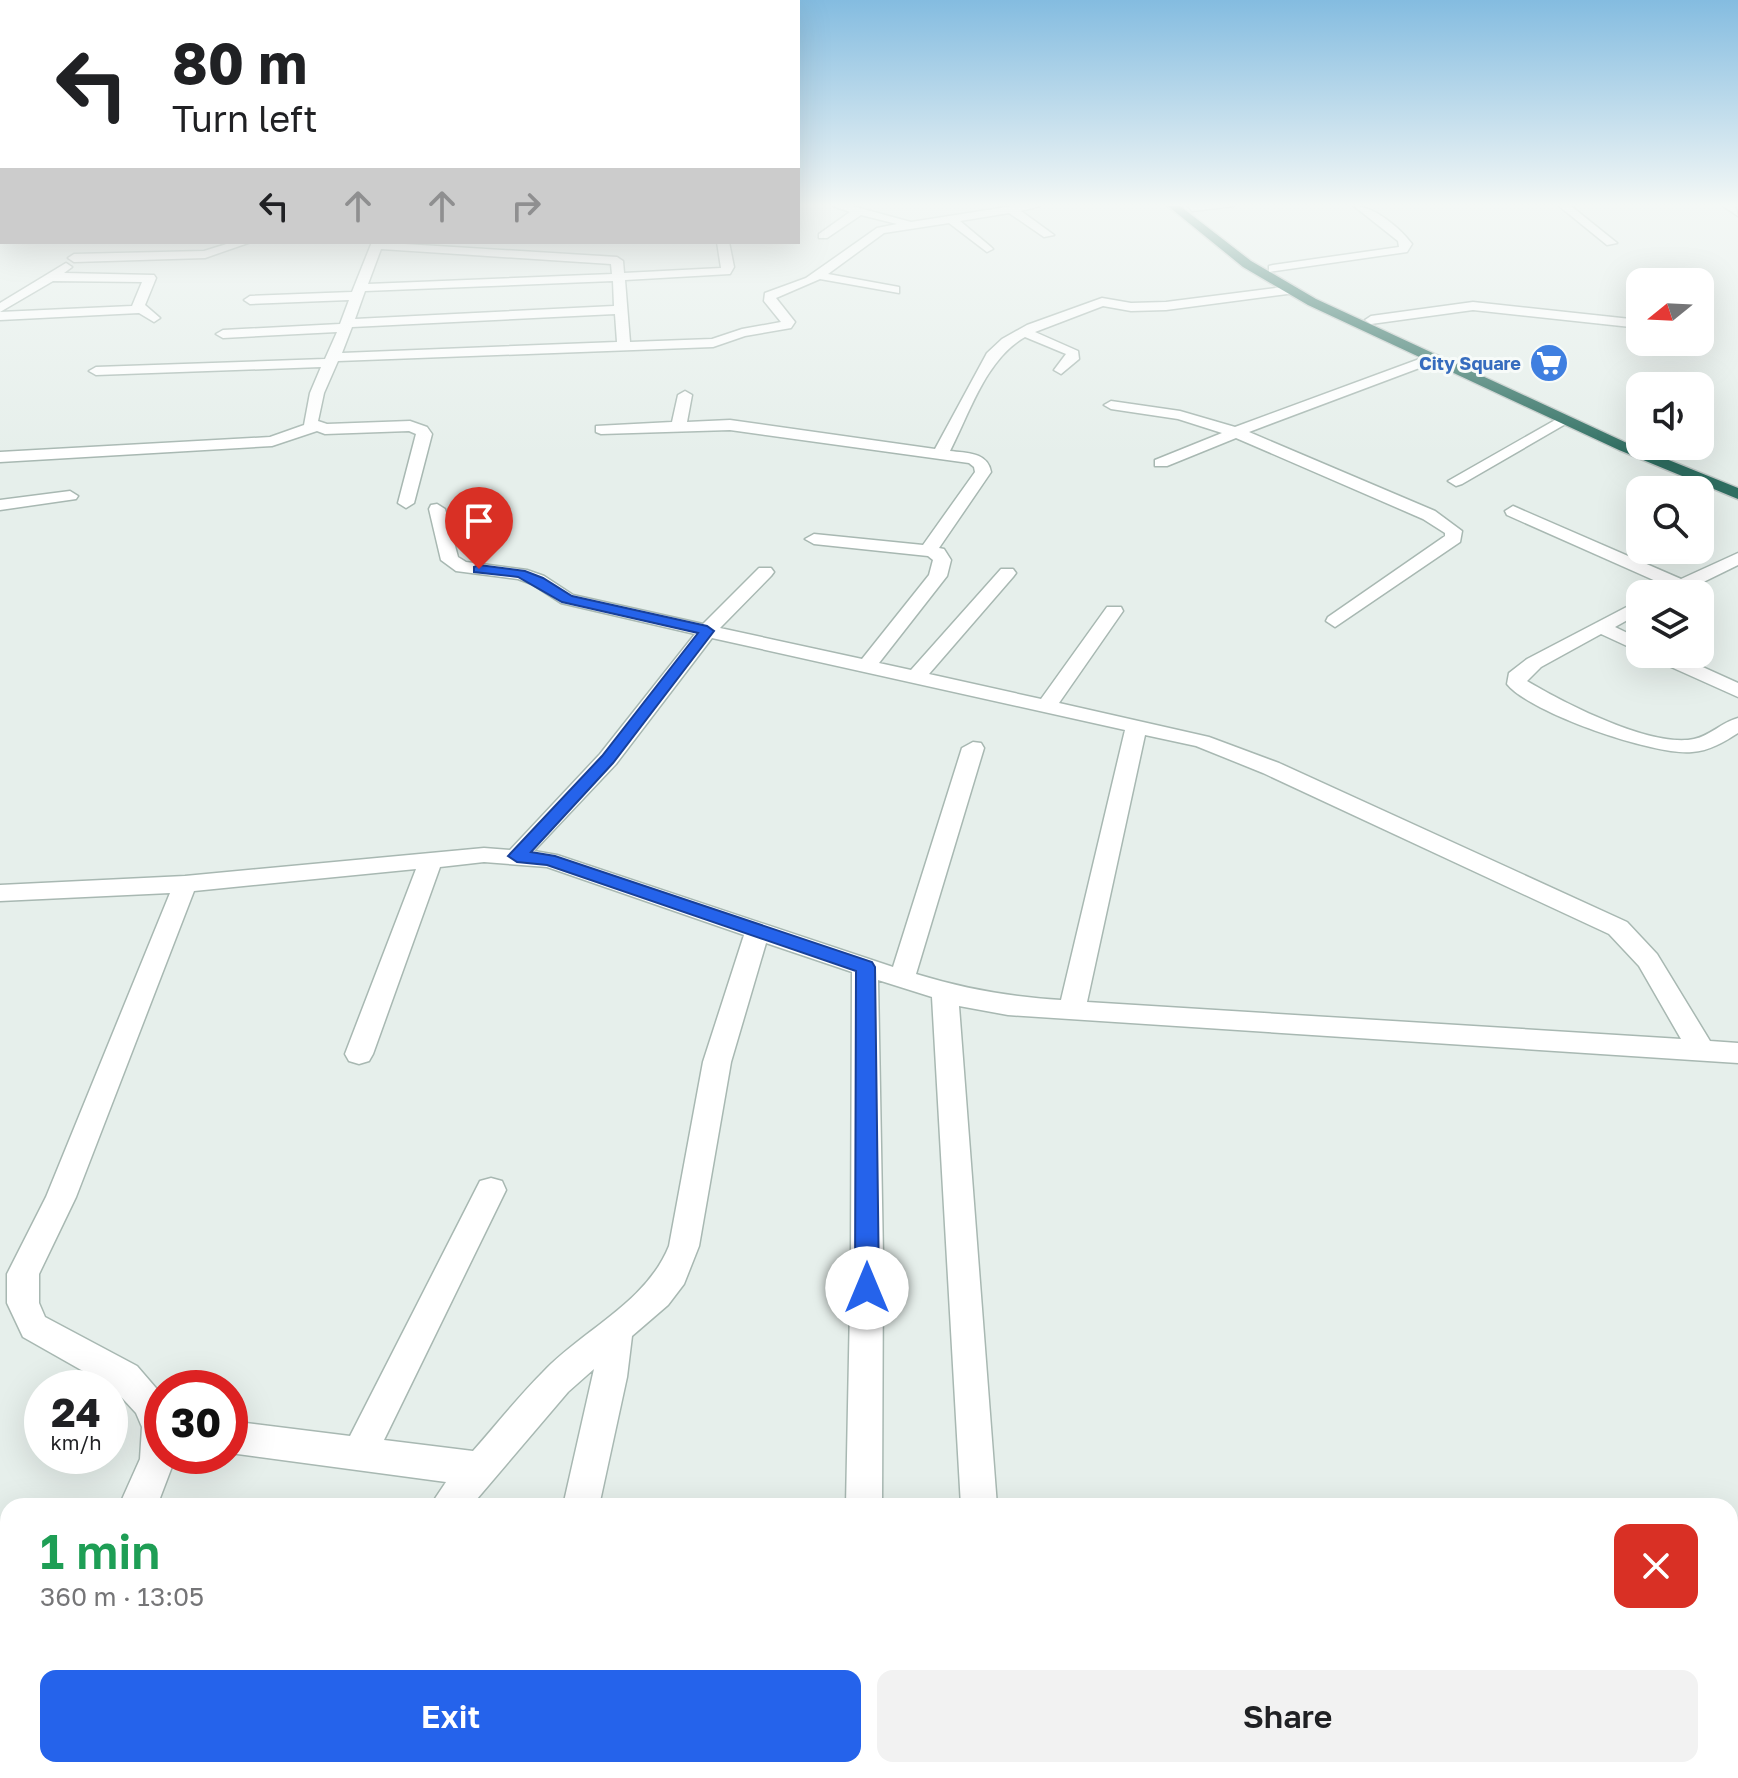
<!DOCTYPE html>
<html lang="en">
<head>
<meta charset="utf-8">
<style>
	body { margin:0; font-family:"Golos Text",sans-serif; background:#f2f2f2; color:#202124; height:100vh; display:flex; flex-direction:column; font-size:30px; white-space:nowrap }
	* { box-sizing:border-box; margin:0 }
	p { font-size:26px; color:#757577 }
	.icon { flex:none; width:44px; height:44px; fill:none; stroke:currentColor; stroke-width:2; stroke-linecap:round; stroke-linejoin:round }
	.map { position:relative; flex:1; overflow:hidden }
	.panel { position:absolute; left:0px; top:1498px; width:1738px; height:280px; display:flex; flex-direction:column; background:#fff; border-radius:24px 24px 0 0; box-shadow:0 8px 32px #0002 }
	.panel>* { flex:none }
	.top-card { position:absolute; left:0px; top:0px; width:800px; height:244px; box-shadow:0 8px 32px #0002; background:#fff; color:#202124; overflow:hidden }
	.needle { width:52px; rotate:252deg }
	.buttons { position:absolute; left:1626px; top:268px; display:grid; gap:16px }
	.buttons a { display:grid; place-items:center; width:88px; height:88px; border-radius:16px; background:#fff; box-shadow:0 8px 32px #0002; font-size:40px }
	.speed { position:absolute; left:24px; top:1370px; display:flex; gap:16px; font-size:40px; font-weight:700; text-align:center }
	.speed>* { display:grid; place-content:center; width:104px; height:104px; border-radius:50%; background:#fff; box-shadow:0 8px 32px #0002; line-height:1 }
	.speed small { font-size:20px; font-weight:400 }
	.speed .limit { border:12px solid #d22; background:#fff; color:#111 }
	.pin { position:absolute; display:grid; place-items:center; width:68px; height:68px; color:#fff; margin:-82px -34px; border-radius:50% 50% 50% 0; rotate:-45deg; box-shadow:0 0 8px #0007 }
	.pin .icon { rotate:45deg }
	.me { position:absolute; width:88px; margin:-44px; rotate:0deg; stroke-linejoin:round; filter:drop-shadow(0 0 6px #0008) }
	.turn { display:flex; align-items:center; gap:28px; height:168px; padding:0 40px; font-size:36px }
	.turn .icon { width:104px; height:104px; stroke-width:2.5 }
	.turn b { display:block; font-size:56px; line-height:68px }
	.lanes { display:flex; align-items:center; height:76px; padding:0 40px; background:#0003; justify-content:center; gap:40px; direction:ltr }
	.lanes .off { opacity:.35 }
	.round { display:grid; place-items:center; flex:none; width:84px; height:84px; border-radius:16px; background:#f2f2f2 }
	.head { display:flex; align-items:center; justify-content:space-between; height:136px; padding:0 40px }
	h1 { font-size:48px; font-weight:600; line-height:60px; color:#1e9e55 }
	.cta { display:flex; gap:16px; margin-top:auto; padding:16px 40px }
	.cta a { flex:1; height:92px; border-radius:16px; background:#2563eb; color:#fff; font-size:32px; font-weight:600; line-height:92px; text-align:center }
	.cta a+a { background:#f2f2f2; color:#202124 }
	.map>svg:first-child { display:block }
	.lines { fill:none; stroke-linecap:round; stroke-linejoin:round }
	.street-casing { stroke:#a8b8b2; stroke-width:3 }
	.highway-casing { stroke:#c2cac8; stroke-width:3 }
	.street { fill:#fff; fill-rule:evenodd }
	.highway { fill:#2f6f62; fill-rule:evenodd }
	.route { fill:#2563eb; stroke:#184099; stroke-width:2 }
	.labels { text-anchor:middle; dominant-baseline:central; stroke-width:6; stroke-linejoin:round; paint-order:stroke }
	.far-shop-label { font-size:18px; font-weight:bold; fill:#366cbe; stroke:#f7fbf9; text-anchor:end }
</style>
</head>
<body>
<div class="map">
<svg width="1738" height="1778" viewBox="0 0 1738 1778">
	<rect width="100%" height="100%" fill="#e6efeb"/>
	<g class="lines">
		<defs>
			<path id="street" d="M 833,206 L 852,206 L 911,222 L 1013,206 L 1040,206 L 1021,211 L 1054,235 L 1044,237 L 1009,213 L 960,221 L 991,247 L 993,249 L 987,252 L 949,223 L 884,233 L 828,274 L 899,287 L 899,293 L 820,279 L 776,298 L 795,322 L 791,328 L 745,336 L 713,347 L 338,361 L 324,393 L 318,421 L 327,424 L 410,421 L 427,427 L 432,434 L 414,503 L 406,508 L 398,503 L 416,434 L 409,431 L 325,434 L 317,431 L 272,446 L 0,462 L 0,452 L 270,437 L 304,425 L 310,393 L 321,367 L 96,375 L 89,371 L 96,367 L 325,359 L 337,332 L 223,338 L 216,334 L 223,330 L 340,324 L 349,300 L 250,304 L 244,300 L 250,296 L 352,292 L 372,242 L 617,257 L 623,261 L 624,273 L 721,268 L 717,242 L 729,242 L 734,267 L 730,274 L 625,280 L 630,342 L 712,339 L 742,329 L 781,322 L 764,301 L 765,293 L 806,278 L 877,228 L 897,224 L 861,215 L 827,238 L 819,238 L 819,234 L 850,212 ZM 381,249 L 611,264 L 612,274 L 368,284 ZM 613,281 L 614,306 L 355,319 L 365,291 ZM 615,314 L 617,342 L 342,353 L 352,327 Z
				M 1188,206 L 1234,206 L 1192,211 Z
				M 1354,206 C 1374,206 1400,228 1412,244 L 1407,252 L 1269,272 L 1269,266 L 1273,265 L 1399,247 L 1398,241 Z
				M 1559,206 L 1571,206 L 1617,243 L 1607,245 Z
				M 1723,206 L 1735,206 L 1738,216 Z
				M 0,210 L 2,210 L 2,216 L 0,216 Z
				M 233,242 L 251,242 L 205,258 L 74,262 L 68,258 L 74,254 L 204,251 Z
				M 66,263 L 72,267 L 64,273 L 154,275 L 156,278 L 145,305 L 160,318 L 154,322 L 139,313 L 0,320 L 0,312 L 132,306 L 142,282 L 53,281 L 0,312 L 0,303 Z
				M 1291,286 L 1295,287 L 1295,293 L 1166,310 L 1131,311 L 1103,306 L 1035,332 L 1078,351 L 1079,359 L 1061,374 L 1054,370 L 1066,354 L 1025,337 C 986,359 970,412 950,451 C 966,453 988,452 991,472 L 939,548 L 944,549 L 951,560 L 947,576 L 879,663 L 911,670 L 1001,569 L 1013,569 L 1016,573 L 1013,577 L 929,674 L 1041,699 L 1107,607 L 1121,607 L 1123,611 L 1059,703 L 1209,737 L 1279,763 L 1627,922 L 1657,954 L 1710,1041 L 1738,1043 L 1738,1063 L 1008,1015 L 959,1006 L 997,1506 L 961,1506 L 932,997 L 878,980 L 883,1257 L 882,1506 L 846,1506 L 851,1257 L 852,972 L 766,943 L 731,1062 L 699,1246 L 684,1284 L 668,1305 L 632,1336 L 627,1377 L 599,1506 L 563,1506 L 594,1369 L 568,1392 L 471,1506 L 430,1506 L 446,1482 L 230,1453 L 230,1421 L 350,1436 L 480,1181 L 491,1178 L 502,1181 L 506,1190 L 384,1440 L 473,1451 C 496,1425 518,1397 543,1372 C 584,1329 646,1303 669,1246 L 703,1062 L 744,935 L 547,867 L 484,862 L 440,867 L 373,1054 L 369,1061 L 359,1064 L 349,1061 L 345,1054 L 416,869 L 194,891 L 76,1197 L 39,1274 L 39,1303 L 45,1317 L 137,1366 L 162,1395 L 162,1456 L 176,1456 L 157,1506 L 119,1506 L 140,1459 L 142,1427 L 136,1413 L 113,1388 L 23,1337 L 7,1303 L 7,1274 L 46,1197 L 170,893 L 0,901 L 0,885 L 185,876 L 484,848 L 510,850 L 600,754 L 695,634 L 561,603 L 532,584 L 518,579 L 456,571 L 441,560 L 429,509 L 431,505 L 437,504 L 445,509 L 458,557 L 466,562 L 527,570 L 544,576 L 573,595 L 703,624 L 759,568 L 771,568 L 774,572 L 771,576 L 720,628 L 862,659 L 929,575 L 933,560 L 928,556 L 814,544 L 805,539 L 814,534 L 923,545 L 975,472 L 974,467 L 969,463 L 730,430 L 601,434 L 596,432 L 596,426 L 672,422 L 678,395 L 685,391 L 692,395 L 687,422 L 730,420 L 935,449 L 987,353 L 1002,339 L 1027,325 L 1102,298 L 1131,303 L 1166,302 ZM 712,638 L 1125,730 L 1061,1000 C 1010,997 965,989 916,974 L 984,748 L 981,743 L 973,742 L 962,748 L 893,967 L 557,855 L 534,851 L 616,764 ZM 1145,735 L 1196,746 L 1263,773 L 1609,934 L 1639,966 L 1681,1039 L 1087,1002 Z
				M 1473,302 L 1640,320 L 1640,328 L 1473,310 L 1371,324 L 1365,320 L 1371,316 Z
				M 1433,354 L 1440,358 L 1438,361 L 1249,432 L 1435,511 L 1462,531 L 1460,542 L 1335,627 L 1326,621 L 1328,617 L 1445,536 L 1445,533 L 1423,519 L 1236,438 L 1167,466 L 1155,466 L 1155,460 L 1222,433 L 1178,419 L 1111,409 L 1104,405 L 1111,401 L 1180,411 L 1235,427 Z
				M 1564,415 L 1571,419 L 1569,422 L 1462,484 L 1456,486 L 1448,481 Z
				M 70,491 L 78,496 L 76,499 L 0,510 L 0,500 Z
				M 1513,506 L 1681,579 L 1738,553 L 1738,565 L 1679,594 L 1659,594 L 1667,586 L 1507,515 L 1505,511 Z
				M 1640,600 L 1640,613 L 1615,627 L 1640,639 L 1640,652 L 1601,634 L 1541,667 L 1527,681 C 1564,703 1651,748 1694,739 C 1710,736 1722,722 1738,718 L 1738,733 C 1724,742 1709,751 1692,752 C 1655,756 1530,713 1507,684 L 1509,673 L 1527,659 Z
				M 1648,654 L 1674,654 L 1738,683 L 1738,697 L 1651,658 Z
				M 8,1696 L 8,1746 L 0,1749 L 0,1699 Z
				M 300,1770 L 342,1770 L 339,1778 L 297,1778 Z
				M 499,1770 L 541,1770 L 539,1778 L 497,1778 Z
				M 839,1770 L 881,1770 L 881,1778 L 839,1778 Z
				M 973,1770 L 1015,1770 L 1015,1778 L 973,1778 Z"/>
			<path id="highway" d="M 1168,206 L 1180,206 L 1251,261 L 1316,299 L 1629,444 L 1738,488 L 1738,499 L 1619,450 L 1308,305 L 1243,267 Z"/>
		</defs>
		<use href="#street" class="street-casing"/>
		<use href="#highway" class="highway-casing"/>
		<use href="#street" class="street"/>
		<use href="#highway" class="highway"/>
	</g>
	<linearGradient id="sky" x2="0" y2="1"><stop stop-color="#84bce0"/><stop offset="0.45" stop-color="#f4f8f6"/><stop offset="1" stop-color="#f4f8f6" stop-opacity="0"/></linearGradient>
	<rect width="1738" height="455" fill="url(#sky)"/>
	<path class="route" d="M 479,565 L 525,571 L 543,578 L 572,596 L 707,626 L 714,631 L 613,763 L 531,852 L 555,856 L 872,962 L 875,967 L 879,1288 L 875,1295 L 867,1298 L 858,1295 L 855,1288 L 856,971 L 547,865 L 517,862 L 508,856 L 602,756 L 698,633 L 562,602 L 518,577 L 474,572 L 474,567 Z"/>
	<defs>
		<symbol id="supermarket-disc" viewBox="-11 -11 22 22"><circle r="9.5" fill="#3f7fe0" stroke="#f7fbf9"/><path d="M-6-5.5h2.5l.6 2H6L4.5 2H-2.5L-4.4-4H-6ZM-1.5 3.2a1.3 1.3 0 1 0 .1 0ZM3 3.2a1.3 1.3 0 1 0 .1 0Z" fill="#fff"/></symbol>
	</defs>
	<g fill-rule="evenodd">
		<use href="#supermarket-disc" x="1527" y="341" width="44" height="44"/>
	</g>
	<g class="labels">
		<g class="far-shop-label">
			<text x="1521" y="363">City Square</text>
		</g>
	</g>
</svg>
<div class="buttons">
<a><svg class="needle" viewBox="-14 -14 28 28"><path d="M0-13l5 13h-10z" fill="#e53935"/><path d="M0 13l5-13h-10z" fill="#757577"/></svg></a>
<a><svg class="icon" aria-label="sound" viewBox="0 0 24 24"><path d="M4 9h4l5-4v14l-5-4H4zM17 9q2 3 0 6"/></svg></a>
<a><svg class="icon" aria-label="search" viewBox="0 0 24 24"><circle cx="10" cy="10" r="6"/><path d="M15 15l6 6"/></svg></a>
<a><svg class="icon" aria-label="layers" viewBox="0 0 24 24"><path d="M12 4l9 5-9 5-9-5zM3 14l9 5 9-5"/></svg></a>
</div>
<div class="speed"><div>24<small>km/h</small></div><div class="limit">30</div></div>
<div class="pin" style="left:479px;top:569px;background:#d93025"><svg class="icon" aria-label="arrive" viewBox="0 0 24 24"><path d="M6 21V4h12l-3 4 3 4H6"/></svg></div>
<svg class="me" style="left:867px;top:1288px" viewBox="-20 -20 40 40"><circle r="19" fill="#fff"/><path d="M0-13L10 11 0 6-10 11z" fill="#2563eb"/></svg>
<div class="top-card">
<div class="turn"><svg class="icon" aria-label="left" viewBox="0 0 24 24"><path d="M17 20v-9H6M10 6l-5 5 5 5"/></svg><div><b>80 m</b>Turn left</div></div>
<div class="lanes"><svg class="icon" aria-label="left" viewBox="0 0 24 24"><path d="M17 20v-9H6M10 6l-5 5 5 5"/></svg><svg class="icon off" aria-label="ahead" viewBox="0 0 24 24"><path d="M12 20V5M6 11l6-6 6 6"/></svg><svg class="icon off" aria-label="ahead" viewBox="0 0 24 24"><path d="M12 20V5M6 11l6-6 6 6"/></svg><svg class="icon off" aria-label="right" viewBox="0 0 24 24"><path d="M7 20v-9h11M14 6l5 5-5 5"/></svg></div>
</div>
<section class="panel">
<div class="head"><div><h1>1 min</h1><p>360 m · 13:05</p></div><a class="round" style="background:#d93025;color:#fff"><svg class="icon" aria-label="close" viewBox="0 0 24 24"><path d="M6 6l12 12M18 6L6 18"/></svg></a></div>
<div class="cta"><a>Exit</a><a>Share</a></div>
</section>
</div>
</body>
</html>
